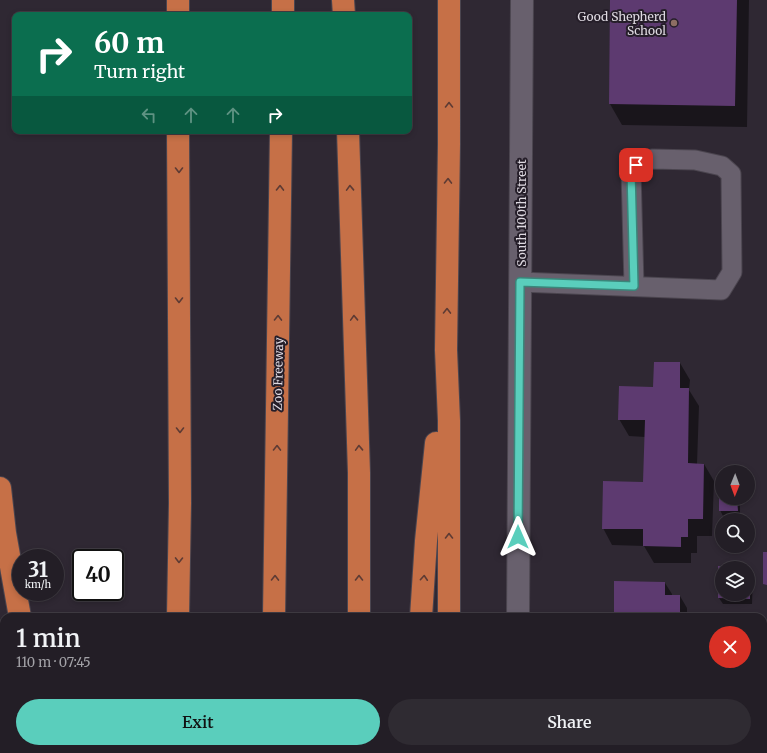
<!DOCTYPE html>
<html lang="en">
<head>
<meta charset="utf-8">
<style>
	body { margin:0; font-family:Merriweather,serif; background:#2f2b32; color:#f1f3f6; height:100vh; display:flex; flex-direction:column; font-size:15px; white-space:nowrap }
	* { box-sizing:border-box; margin:0 }
	p { font-size:13px; color:#a3a2a7 }
	.icon { flex:none; width:22px; height:22px; fill:none; stroke:currentColor; stroke-width:2; stroke-linecap:round; stroke-linejoin:round }
	.map { position:relative; flex:1; overflow:hidden }
	.side { position:absolute; left:0px; top:613px; width:767px; height:140px; display:flex; flex-direction:column; background:#231e26; border-radius:12px 12px 0 0; box-shadow:0 2px 6px #0003,0 0 0 1px #403c43 }
	.side>* { flex:none }
	.banner { position:absolute; left:12px; top:12px; width:400px; height:122px; border-radius:8px; box-shadow:0 2px 6px #0003,0 0 0 1px #403c43; background:#0b6e4f; color:#fff; overflow:hidden }
	.needle { width:26px; rotate:181deg }
	.tools { position:absolute; left:715px; top:465px; display:grid; gap:8px }
	.tools a { display:grid; place-items:center; width:40px; height:40px; border-radius:50%; background:#231e26; box-shadow:0 2px 6px #0003,0 0 0 1px #403c43; font-size:20px }
	.speed { position:absolute; left:12px; top:549px; display:flex; gap:8px; font-size:20px; font-weight:700; text-align:center }
	.speed>* { display:grid; place-content:center; width:52px; height:52px; border-radius:50%; background:#231e26; box-shadow:0 2px 6px #0003,0 0 0 1px #403c43; line-height:1 }
	.speed small { font-size:10px; font-weight:400 }
	.speed .limit { border:2px solid #111; border-radius:6px; background:#fff; color:#111 }
	.pin { position:absolute; display:grid; place-items:center; width:34px; height:34px; color:#fff; margin:-17px; border-radius:8px; box-shadow:0 2px 6px #0006 }
	.me { position:absolute; width:44px; margin:-22px; rotate:0deg; stroke-linejoin:round; filter:drop-shadow(0 0 3px #0008) }
	.turn { display:flex; align-items:center; gap:14px; height:84px; padding:0 16px; font-size:18px }
	.turn .icon { width:52px; height:52px; stroke-width:2.5 }
	.turn b { display:block; font-size:28px; line-height:34px }
	.lanes { display:flex; align-items:center; height:38px; padding:0 16px; background:#0003; justify-content:center; gap:20px; direction:ltr }
	.lanes .off { opacity:.35 }
	.round { display:grid; place-items:center; flex:none; width:42px; height:42px; border-radius:21px; background:#2f2b32 }
	.summary { display:flex; align-items:center; justify-content:space-between; height:68px; padding:0 16px }
	h1 { font-size:24px; font-weight:600; line-height:30px }
	.button { display:flex; gap:8px; margin-top:auto; padding:8px 16px }
	.button a { flex:1; height:46px; border-radius:24px; background:#5acebc; color:#111; font-size:16px; font-weight:600; line-height:46px; text-align:center }
	.button a+a { background:#2f2b32; color:#f1f3f6 }
	.map>svg:first-child { display:block }
	.shadow { fill:#0007; fill-rule:evenodd }
	.building { fill:#5d3a70; fill-rule:evenodd }
	.lines { fill:none; stroke-linecap:round; stroke-linejoin:round }
	.service-casing { stroke:#4b454f; stroke-width:21 }
	.tertiary-casing { stroke:#4b454f; stroke-width:24 }
	.motorway-casing { stroke:#4b454f; stroke-width:24 }
	.service { stroke:#68606d; stroke-width:19 }
	.tertiary { stroke:#68606d; stroke-width:22 }
	.motorway { stroke:#c67047; stroke-width:22 }
	.oneway { stroke:#5d3b34 }
	.route-casing { stroke:#3a867a; stroke-width:10 }
	.route { stroke:#5acebc; stroke-width:7 }
	.education-dot { fill:#8d6e63; stroke:#251e29; stroke-width:1.5 }
	.labels { text-anchor:middle; dominant-baseline:central; stroke-width:4; stroke-linejoin:round; paint-order:stroke }
	.poi-label { font-size:12px; fill:#dfdae2; stroke:#251e29; text-anchor:end }
	.street-label { font-size:12px; fill:#dfdae2; stroke:#251e29 }
</style>
</head>
<body>
<div class="map">
<svg width="767" height="753" viewBox="0 0 767 753">
	<rect width="100%" height="100%" fill="#2f2833"/>
	<path class="shadow" d="M 611,0 L 749,0 L 747,127 L 622,125 L 610,104 Z
		M 680,363 L 690,380 L 689,390 L 699,406 L 697,464 L 704,464 L 714,481 L 712,536 L 697,536 L 697,553 L 691,553 L 691,563 L 654,563 L 644,546 L 612,545 L 603,528 L 644,483 L 645,437 L 629,436 L 619,419 Z
		M 722,491 L 722,498 L 740,498 L 740,516 L 723,516 L 720,510 Z
		M 719,567 L 749,567 L 753,573 L 752,604 L 723,604 L 719,598 ZM 722,568 L 748,568 L 748,594 L 722,594 Z
		M 665,583 L 672,594 L 672,596 L 680,596 L 687,608 L 687,617 L 615,617 Z
		M 674,749 L 726,749 L 726,753 L 674,753 Z"/>
	<path class="building" d="M 610,0 L 737,0 L 735,106 L 609,104 Z
		M 654,362 L 680,362 L 680,388 L 689,388 L 688,463 L 704,464 L 703,519 L 688,519 L 688,537 L 681,537 L 681,547 L 643,546 L 643,529 L 602,529 L 603,481 L 643,482 L 645,420 L 618,420 L 619,386 L 653,387 Z
		M 719,490 L 722,490 L 722,498 L 737,498 L 738,511 L 719,511 Z
		M 763,552 L 767,552 L 767,585 L 763,584 Z
		M 718,566 L 750,566 L 750,599 L 718,598 ZM 722,568 L 748,568 L 748,594 L 722,594 Z
		M 614,581 L 665,582 L 665,595 L 680,595 L 680,617 L 614,617 Z
		M 673,749 L 711,749 L 711,753 L 672,753 Z"/>
	<g class="lines">
		<defs>
			<path id="service" d="M 520,282 L 721,290 L 732,272 L 731,174 L 722,166 L 695,160 L 652,159 L 636,165 L 631,171 L 634,286"/>
			<path id="tertiary" d="M 518,617 L 522,0
				M 517,753 L 517,749"/>
			<path id="motorway" d="M 178,0 L 178,15
				M 343,0 L 344,15
				M 283,15 L 283,0
				M 348,131 L 359,473 L 359,617
				M 0,488 L 5,533 L 20,617
				M 178,617 L 180,503 L 178,131
				M 274,617 L 281,131
				M 421,617 L 426,541 L 436,443
				M 449,617 L 449,421 L 446,350 L 449,144 L 449,0
				M 43,749 L 44,753
				M 4,753 L 4,749
				M 175,753 L 175,749
				M 272,753 L 272,749
				M 358,753 L 358,749
				M 411,753 L 412,749
				M 449,753 L 449,749"/>
		</defs>
		<use href="#service" class="service-casing"/>
		<use href="#tertiary" class="tertiary-casing"/>
		<use href="#motorway" class="motorway-casing"/>
		<use href="#service" class="service"/>
		<use href="#tertiary" class="tertiary"/>
		<use href="#motorway" class="motorway"/>
	</g>
	<defs><path id="oneway-chevron" d="M-2-3.5L2.5 0L-2 3.5" fill="none" stroke-width="1.6" stroke-linecap="round" stroke-linejoin="round"/></defs>
	<g class="oneway">
		<use href="#oneway-chevron" transform="translate(449 105) rotate(-90)"/>
		<use href="#oneway-chevron" transform="translate(179 170) rotate(90)"/>
		<use href="#oneway-chevron" transform="translate(448 181) rotate(-89)"/>
		<use href="#oneway-chevron" transform="translate(280 188) rotate(-89)"/>
		<use href="#oneway-chevron" transform="translate(350 188) rotate(-92)"/>
		<use href="#oneway-chevron" transform="translate(179 300) rotate(90)"/>
		<use href="#oneway-chevron" transform="translate(447 311) rotate(-89)"/>
		<use href="#oneway-chevron" transform="translate(278 318) rotate(-89)"/>
		<use href="#oneway-chevron" transform="translate(354 318) rotate(-92)"/>
		<use href="#oneway-chevron" transform="translate(180 430) rotate(90)"/>
		<use href="#oneway-chevron" transform="translate(277 448) rotate(-89)"/>
		<use href="#oneway-chevron" transform="translate(359 448) rotate(-92)"/>
		<use href="#oneway-chevron" transform="translate(449 536) rotate(-90)"/>
		<use href="#oneway-chevron" transform="translate(179 560) rotate(91)"/>
		<use href="#oneway-chevron" transform="translate(275 578) rotate(-89)"/>
		<use href="#oneway-chevron" transform="translate(359 578) rotate(-90)"/>
		<use href="#oneway-chevron" transform="translate(424 578) rotate(-86)"/>
	</g>
	<g class="lines">
		<defs>
			<path id="route" d="M 518,537 L 520,282 L 634,286 L 631,171 L 636,165"/>
		</defs>
		<use href="#route" class="route-casing"/>
		<use href="#route" class="route"/>
	</g>
	<circle class="education-dot" cx="674" cy="23" r="4"/>
	<g class="labels">
		<g class="poi-label">
			<text x="666" y="16">Good Shepherd<tspan x="666" dy="14">School</tspan></text>
		</g>
		<g class="street-label">
			<text transform="translate(521 213) rotate(-90)">South 100th Street</text>
			<text transform="translate(278 374) rotate(-89)">Zoo Freeway</text>
		</g>
	</g>
</svg>
<div class="tools">
<a><svg class="needle" viewBox="-14 -14 28 28"><path d="M0-13l5 13h-10z" fill="#e53935"/><path d="M0 13l5-13h-10z" fill="#a3a2a7"/></svg></a>
<a><svg class="icon" aria-label="search" viewBox="0 0 24 24"><circle cx="10" cy="10" r="6"/><path d="M15 15l6 6"/></svg></a>
<a><svg class="icon" aria-label="layers" viewBox="0 0 24 24"><path d="M12 4l9 5-9 5-9-5zM3 14l9 5 9-5"/></svg></a>
</div>
<div class="speed"><div>31<small>km/h</small></div><div class="limit">40</div></div>
<div class="pin" style="left:636px;top:165px;background:#d93025"><svg class="icon" aria-label="arrive" viewBox="0 0 24 24"><path d="M6 21V4h12l-3 4 3 4H6"/></svg></div>
<svg class="me" style="left:518px;top:537px" viewBox="-20 -20 40 40"><path d="M0-17L14 15 0 8-14 15z" fill="#5acebc" stroke="#fff" stroke-width="4"/></svg>
<div class="banner">
<div class="turn"><svg class="icon" aria-label="right" viewBox="0 0 24 24"><path d="M7 20v-9h11M14 6l5 5-5 5"/></svg><div><b>60 m</b>Turn right</div></div>
<div class="lanes"><svg class="icon off" aria-label="left" viewBox="0 0 24 24"><path d="M17 20v-9H6M10 6l-5 5 5 5"/></svg><svg class="icon off" aria-label="ahead" viewBox="0 0 24 24"><path d="M12 20V5M6 11l6-6 6 6"/></svg><svg class="icon off" aria-label="ahead" viewBox="0 0 24 24"><path d="M12 20V5M6 11l6-6 6 6"/></svg><svg class="icon" aria-label="right" viewBox="0 0 24 24"><path d="M7 20v-9h11M14 6l5 5-5 5"/></svg></div>
</div>
<section class="side">
<div class="summary"><div><h1>1 min</h1><p>110 m · 07:45</p></div><a class="round" style="background:#d93025;color:#fff"><svg class="icon" aria-label="close" viewBox="0 0 24 24"><path d="M6 6l12 12M18 6L6 18"/></svg></a></div>
<div class="button"><a>Exit</a><a>Share</a></div>
</section>
</div>
</body>
</html>
